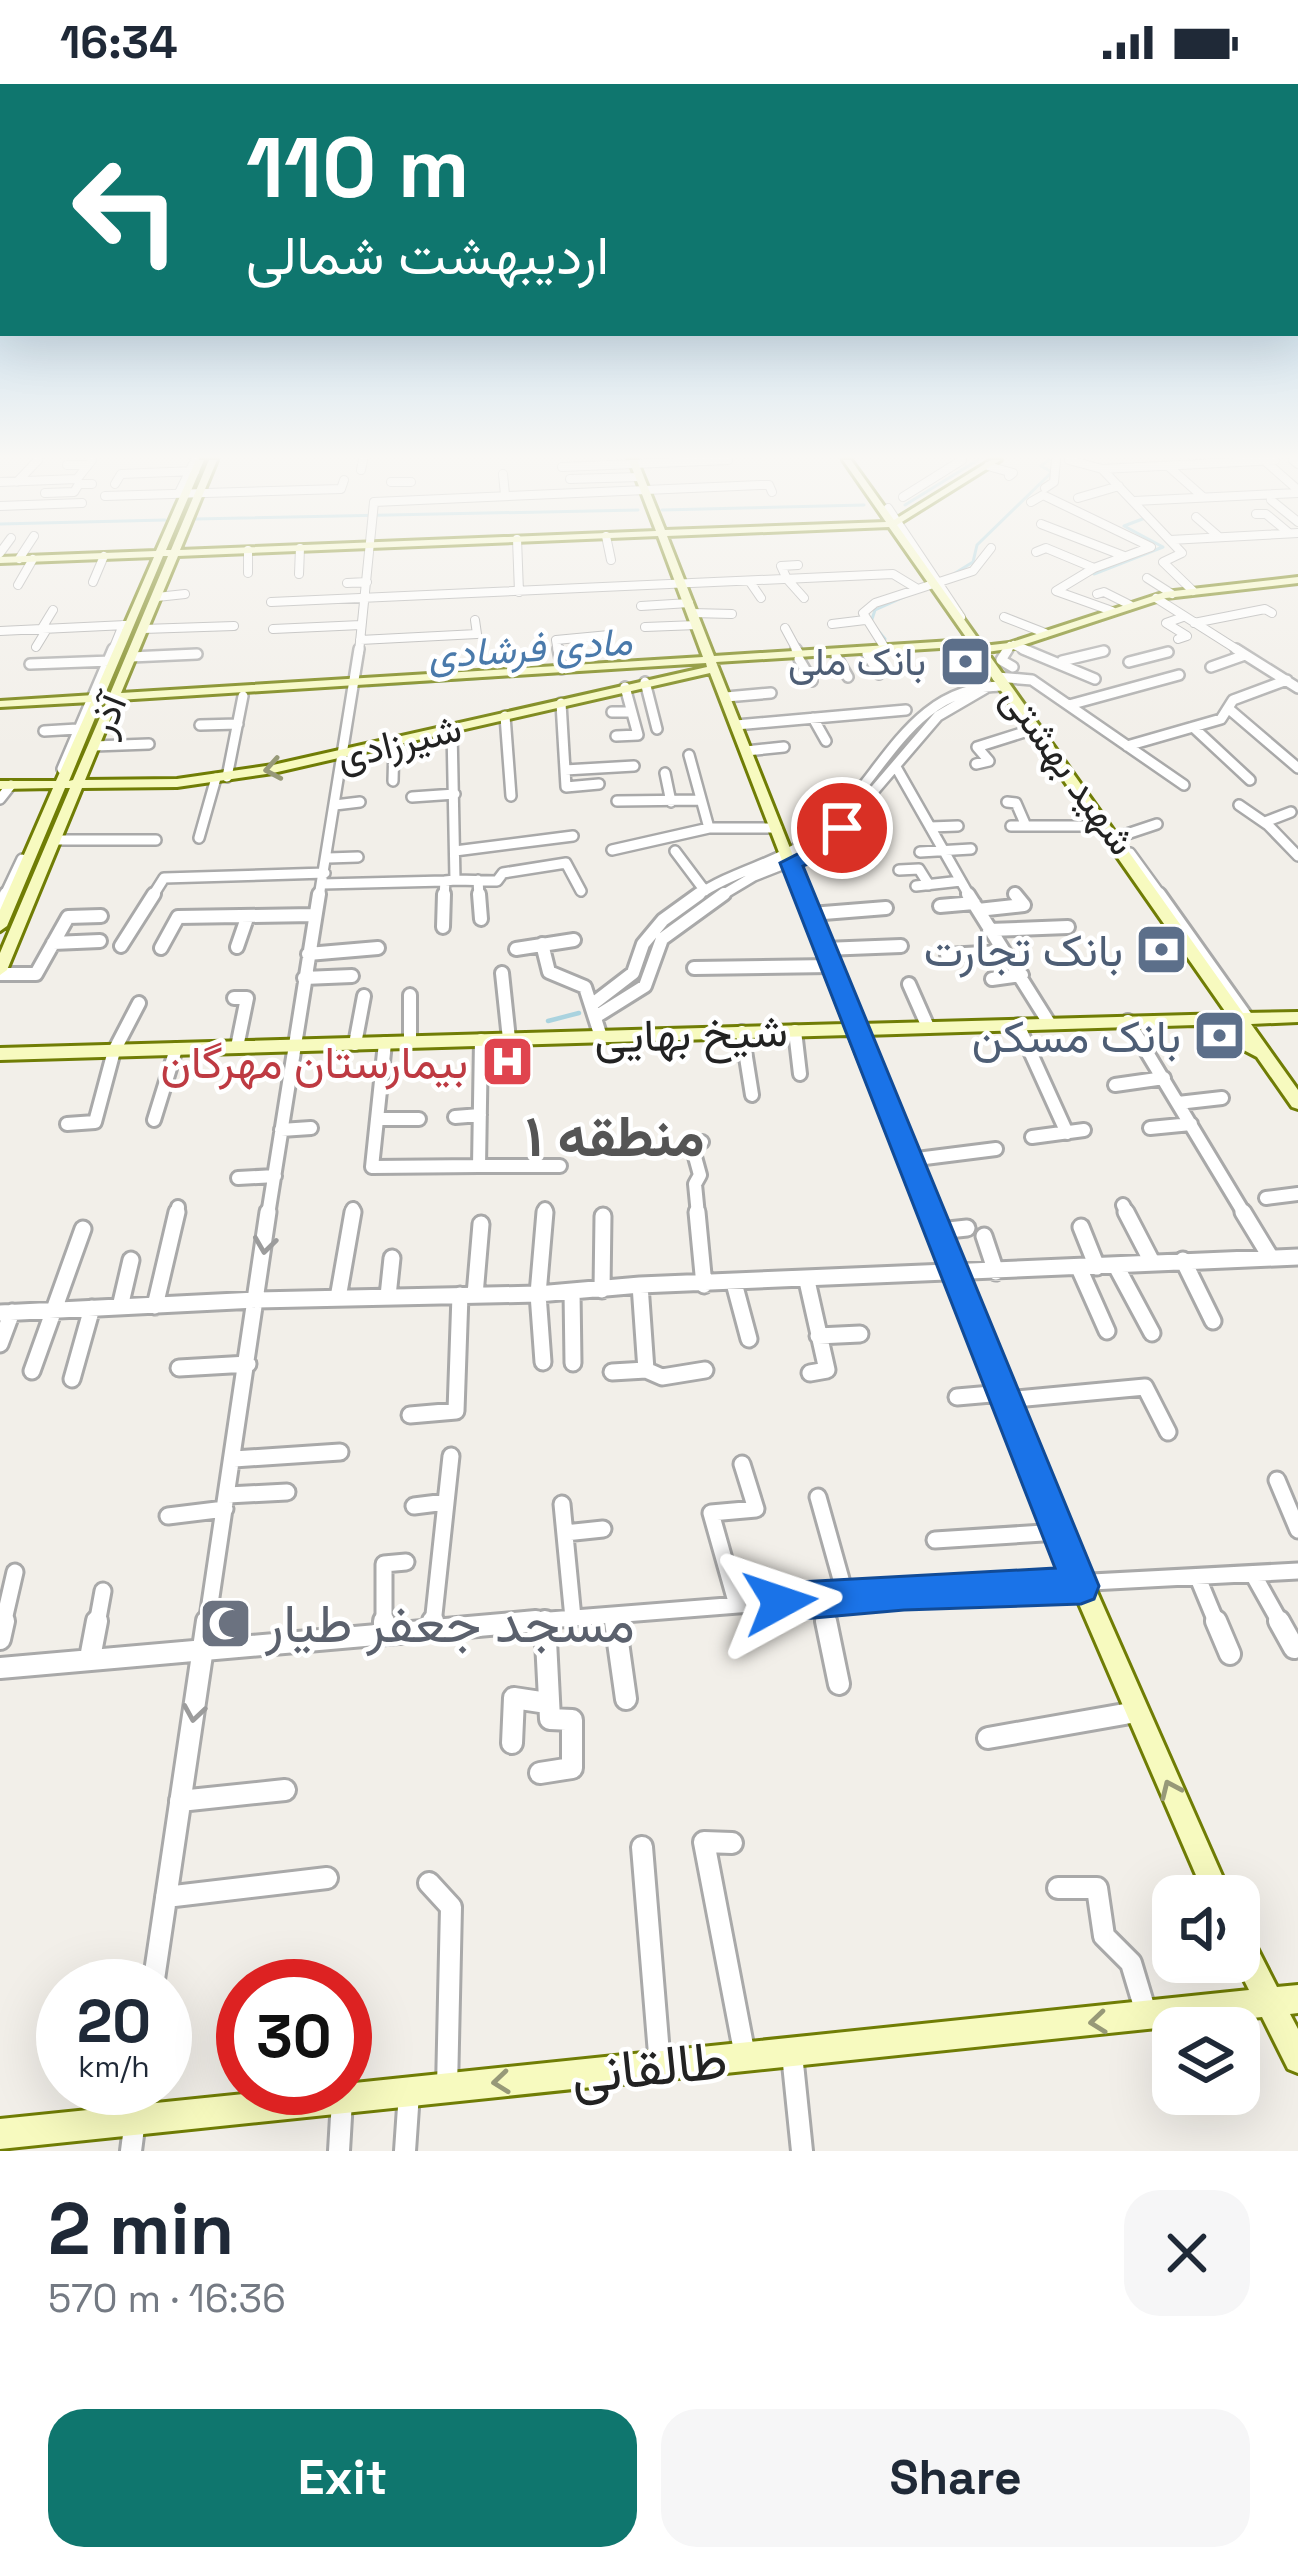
<!DOCTYPE html>
<html lang="en">
<head>
<meta charset="utf-8">
<style>
	body { margin:0; font-family:"Space Grotesk",Vazirmatn,sans-serif; background:#f6f6f7; color:#1f2937; height:100vh; display:flex; flex-direction:column; font-size:45px; white-space:nowrap }
	* { box-sizing:border-box; margin:0 }
	p { font-size:39px; color:#747a83 }
	.icon { flex:none; width:66px; height:66px; fill:none; stroke:currentColor; stroke-width:2; stroke-linecap:round; stroke-linejoin:round }
	.map { position:relative; height:2067px; overflow:hidden }
	.drawer { display:flex; flex-direction:column; background:#fff; flex:1 }
	.drawer>* { flex:none }
	.banner { position:absolute; left:0px; top:0px; width:1299px; height:252px; box-shadow:0 12px 48px #0002; background:#0f766e; color:#fff; overflow:hidden }
	.controls { position:absolute; left:1152px; top:1791px; display:grid; gap:24px }
	.controls a { display:grid; place-items:center; width:108px; height:108px; border-radius:24px; background:#fff; box-shadow:0 12px 48px #0002; font-size:60px }
	.speed { position:absolute; left:36px; top:1875px; display:flex; gap:24px; font-size:60px; font-weight:700; text-align:center }
	.speed>* { display:grid; place-content:center; width:156px; height:156px; border-radius:50%; background:#fff; box-shadow:0 12px 48px #0002; line-height:1 }
	.speed small { font-size:30px; font-weight:400 }
	.speed .limit { border:18px solid #d22; background:#fff; color:#111 }
	.pin { position:absolute; display:grid; place-items:center; width:102px; height:102px; color:#fff; margin:-51px; border:6px solid #fff; border-radius:50%; box-shadow:0 3px 12px #0007 }
	.me { position:absolute; width:132px; margin:-66px; rotate:85deg; stroke-linejoin:round; filter:drop-shadow(0 0 9px #0008) }
	.turn { display:flex; align-items:center; gap:42px; height:252px; padding:0 48px; font-size:54px }
	.turn .icon { width:156px; height:156px; stroke-width:2.5 }
	.turn b { display:block; font-size:84px; line-height:102px }
	.round { display:grid; place-items:center; flex:none; width:126px; height:126px; border-radius:36px; background:#f6f6f7 }
	.summary { display:flex; align-items:center; justify-content:space-between; height:204px; padding:0 48px }
	h1 { font-size:72px; font-weight:700; line-height:90px }
	.cta { display:flex; gap:24px; margin-top:auto; padding:24px 48px }
	.cta a { flex:1; height:138px; border-radius:36px; background:#0f766e; color:#fff; font-size:48px; font-weight:700; line-height:138px; text-align:center }
	.cta a+a { background:#f6f6f7; color:#1f2937 }
	.status { display:flex; justify-content:space-between; align-items:center; height:84px; padding:0 60px; background:#fff; direction:ltr }
	.status svg { height:33px; fill:currentColor }
	.map>svg:first-child { display:block }
	.lines { fill:none; stroke-linecap:round; stroke-linejoin:round }
	.stream-far1 { stroke:#aad3df; stroke-width:3 }
	.stream { stroke:#aad3df; stroke-width:4.5 }
	.street-far4-casing { stroke:#a9a9a9; stroke-width:10 }
	.street-far3-casing { stroke:#a9a9a9; stroke-width:14 }
	.street-far2-casing { stroke:#a9a9a9; stroke-width:18 }
	.street-far1-casing { stroke:#a9a9a9; stroke-width:21 }
	.street-casing { stroke:#a9a9a9; stroke-width:26 }
	.secondary-casing { stroke:#707d05; stroke-width:6 }
	.street-far4 { stroke:#fff; stroke-width:8 }
	.street-far3 { stroke:#fff; stroke-width:9 }
	.street-far2 { stroke:#fff; stroke-width:12 }
	.street-far1 { stroke:#fff; stroke-width:15 }
	.street { stroke:#fff; stroke-width:20 }
	.secondary { fill:#f7fabf; fill-rule:evenodd }
	.oneway { stroke:#979978 }
	.oneway2 { stroke:#9c9c9c }
	.route { fill:#1a73e8; stroke:#114b97; stroke-width:3 }
	.labels { text-anchor:middle; dominant-baseline:central; stroke-width:9; stroke-linejoin:round; paint-order:stroke }
	.far-water-label { font-size:39px; font-style:italic; fill:#4a7aab; stroke:#fff }
	.far-service-label { font-size:39px; fill:#4e5e75; stroke:#fff; text-anchor:end }
	.far-street-label { font-size:39px; fill:#222; stroke:#fff }
	.service-label { font-size:45px; fill:#4e5e75; stroke:#fff; text-anchor:end }
	.street-label { font-size:45px; fill:#222; stroke:#fff }
	.health-label { font-size:45px; fill:#be3a42; stroke:#fff; text-anchor:end }
	.near-worship-label { font-size:54px; fill:#5b616d; stroke:#fff; text-anchor:start }
	.near-street-label { font-size:54px; fill:#222; stroke:#fff }
	.district-label { font-size:57px; font-weight:bold; fill:#555; stroke:#fff }
</style>
</head>
<body>
<div class="status"><b>16:34</b><svg viewBox="0 0 49 12"><path d="M0 12V9h3v3zM5 12V6h3v6zM10 12V3h3v9zM15 12V0h3v12zM26 1h20v11H26zM47 4h2v5h-2z"/></svg></div>
<div class="map">
<svg width="1298" height="2067" viewBox="0 0 1298 2067">
	<rect width="100%" height="100%" fill="#f2efe9"/>
	<g class="lines">
		<path class="stream-far1" d="M 905,421 L 978,376
			M 662,426 L 864,421
			M 194,435 L 638,426
			M 0,440 L 165,436
			M 1094,490 L 1163,463 L 1124,442 L 1145,434
			M 952,491 L 973,478 L 977,461 L 1052,388 L 1041,382 L 1049,376
			M 885,555 L 871,538 L 875,526 L 904,513
			M 723,578 L 773,574
			M 368,602 L 697,580
			M 243,608 L 339,603
			M 0,624 L 43,621
			M 865,706 L 924,637
			M 792,772 L 821,757 L 842,733
			M 704,813 L 747,791"/>
		<path class="stream" d="M 615,914 L 634,894 L 659,848 L 708,810
			M 548,937 L 579,929"/>
		<defs>
			<path id="street-far4" d="M 1069,376 L 1102,385 L 1182,469 L 1163,478 L 1193,507
				M 1293,376 L 1298,380
				M 1265,377 L 1298,406
				M 67,381 L 88,381
				M 988,382 L 1013,389 L 1009,392
				M 1168,382 L 1203,413
				M 562,383 L 728,376
				M 1102,385 L 1275,376
				M 361,386 L 363,376
				M 503,390 L 505,411
				M 570,395 L 639,393
				M 0,398 L 77,395 L 92,376
				M 17,398 L 38,376
				M 391,398 L 411,398
				M 115,400 L 121,390 L 195,387
				M 1045,404 L 1054,398 L 1056,376
				M 45,409 L 74,408 L 79,400 L 92,400
				M 179,409 L 195,376
				M 105,412 L 341,405 L 344,396
				M 903,413 L 962,376
				M 1078,414 L 1119,402
				M 1271,416 L 1298,438
				M 1134,417 L 1298,409
				M 1031,418 L 1043,411 L 1151,463 L 1094,484 L 1056,507 L 1112,527
				M 0,422 L 82,419
				M 888,424 L 961,533
				M 1256,430 L 1266,430 L 1289,449
				M 1196,433 L 1218,452
				M 1041,440 L 1124,472
				M 606,452 L 611,476
				M 517,455 L 519,508
				M 1170,456 L 1298,449
				M 248,466 L 248,489
				M 1036,468 L 1046,464 L 1094,484
				M 0,469 L 11,454
				M 19,475 L 34,452
				M 299,490 L 300,464
				M 1147,494 L 1172,510
				M 787,495 L 781,482 L 798,481
				M 787,495 L 804,514
				M 93,498 L 104,472
				M 750,498 L 761,514
				M 347,499 L 367,498
				M 18,501 L 33,475
				M 1097,510 L 1104,508 L 1130,521
				M 157,513 L 185,510
				M 1156,514 L 1241,568
				M 271,518 L 893,490 L 916,504
				M 641,522 L 689,519
				M 692,529 L 732,530
				M 1004,533 L 1045,549
				M 1194,539 L 1265,525 L 1272,529
				M 832,540 L 865,536
				M 645,543 L 697,541
				M 42,544 L 53,526
				M 785,544 L 798,568
				M 143,545 L 234,542
				M 273,545 L 361,541
				M 0,547 L 126,541
				M 1178,555 L 1187,552 L 1166,539 L 1183,533
				M 360,556 L 477,550 L 475,536
				M 1014,561 L 1030,568
				M 36,563 L 47,545
				M 885,564 L 863,529 L 875,519 L 973,487 L 991,464
				M 112,568 L 123,541
				M 359,568 L 374,418 L 760,401 L 769,401 L 772,408
				M 558,568 L 556,556 L 609,551
				M 1006,568 L 1010,562"/>
			<path id="street-far3" d="M 558,565 L 562,585
				M 796,565 L 799,570
				M 1008,565 L 1001,576 L 1013,583
				M 1023,565 L 1095,595
				M 1236,565 L 1298,604
				M 867,570 L 879,590
				M 836,572 L 848,593
				M 131,573 L 197,570
				M 799,575 L 812,597
				M 1062,577 L 1104,567
				M 1129,578 L 1168,568
				M 30,580 L 111,577
				M 1211,583 L 1245,571
				M 997,593 L 1032,596 L 1184,701
				M 645,598 L 657,645
				M 726,613 L 771,609
				M 561,619 L 566,703 L 599,700
				M 1069,621 L 1179,591
				M 1229,625 L 1298,684
				M 612,628 L 631,628
				M 505,632 L 511,712
				M 813,634 L 826,657
				M 200,641 L 238,640
				M 736,641 L 906,626
				M 1193,643 L 1250,696
				M 44,647 L 77,645
				M 616,652 L 638,651 L 625,603
				M 94,662 L 149,660
				M 1127,662 L 1221,635 L 1233,616 L 1287,596
				M 746,667 L 784,663
				M 689,671 L 709,744
				M 976,680 L 989,677 L 977,663 L 1034,645
				M 896,683 L 970,813
				M 62,685 L 113,565
				M 565,686 L 634,682
				M 665,689 L 671,718
				M 227,693 L 243,612
				M 393,697 L 394,660
				M 412,713 L 455,710
				M 0,715 L 11,701
				M 617,717 L 701,716
				M 1007,718 L 1016,719 L 1026,742
				M 335,721 L 360,718
				M 1239,721 L 1268,741 L 1298,772
				M 1265,738 L 1291,728
				M 1011,742 L 1103,742
				M 930,743 L 958,742
				M 199,754 L 216,694
				M 1112,755 L 1157,740
				M 56,756 L 156,756
				M 612,766 L 709,744 L 777,744
				M 455,767 L 573,752
				M 675,767 L 705,807
				M 920,768 L 971,765
				M 1130,769 L 1162,813
				M 328,774 L 358,773
				M 899,786 L 919,785 L 929,801
				M 455,796 L 497,797 L 503,789 L 566,779 L 581,807
				M 478,796 L 479,813
				M 322,800 L 445,797
				M 916,802 L 961,797
				M 4,813 L 22,775
				M 152,813 L 164,794 L 325,789
				M 319,813 L 359,565
				M 444,813 L 445,797 L 455,796 L 452,645
				M 695,813 C 729,789 770,781 804,760 C 880,712 900,602 1003,602
				M 719,813 L 754,792 L 825,764 L 938,632 L 986,604"/>
			<path id="street-far2" d="M 479,810 L 481,835
				M 968,810 L 1049,939
				M 1159,810 L 1247,934
				M 940,822 L 974,819
				M 0,823 L 6,810
				M 978,826 L 1024,821 L 1015,810
				M 811,830 L 886,824
				M 443,843 L 444,810
				M 989,846 L 1068,843
				M 53,859 L 100,857
				M 542,860 L 549,888 L 585,903 L 601,953
				M 121,862 L 154,810
				M 237,863 L 247,834
				M 161,864 L 178,833 L 314,831
				M 516,865 L 574,856
				M 824,865 L 901,862
				M 308,870 L 378,864
				M 947,871 L 1001,868
				M 694,884 L 831,882
				M 502,889 L 509,955
				M 0,890 L 36,890 L 68,833 L 101,832
				M 304,894 L 352,892
				M 992,895 L 1022,891
				M 909,900 L 928,943
				M 410,911 L 410,958
				M 234,914 L 247,914 L 237,963
				M 594,919 L 633,889 L 643,860 L 663,836 L 699,810
				M 597,932 L 645,902 L 662,855 L 724,810
				M 1128,937 L 1245,1131
				M 1018,941 L 1067,1049
				M 795,947 L 800,990
				M 742,948 L 752,1011
				M 385,959 L 372,1083 L 479,1082 L 481,956
				M 355,960 L 364,912
				M 1115,1001 L 1164,994
				M 1178,1019 L 1222,1014
				M 455,1033 L 480,1031
				M 377,1035 L 419,1035
				M 154,1036 L 176,965
				M 67,1040 L 95,1038 L 114,967 L 139,919
				M 1150,1044 L 1191,1040
				M 281,1046 L 311,1044
				M 1032,1053 L 1084,1046
				M 909,1076 L 996,1065
				M 479,1082 L 560,1082
				M 238,1094 L 275,1092
				M 1266,1114 L 1298,1110
				M 1123,1121 L 1128,1131
				M 176,1131 L 178,1123
				M 268,1131 L 319,810
				M 352,1131 L 353,1125
				M 545,1131 L 545,1125
				M 698,1131 L 695,1100 L 700,1091 L 692,1062 L 702,1058"/>
			<path id="street-far1" d="M 697,1128 L 704,1201
				M 1126,1128 L 1152,1178
				M 1243,1128 L 1271,1174
				M 1081,1143 L 1097,1183
				M 939,1147 L 967,1144
				M 984,1152 L 996,1188
				M 1183,1176 L 1213,1237
				M 1116,1182 L 1152,1249
				M 1079,1184 L 1107,1247
				M 807,1197 L 827,1286 L 810,1289
				M 734,1199 L 749,1255
				M 640,1201 L 646,1286 L 662,1293 L 705,1286
				M 602,1206 L 603,1132
				M 572,1207 L 573,1279
				M 475,1211 L 481,1140
				M 388,1212 L 392,1174
				M 338,1214 L 353,1128
				M 155,1222 L 177,1128
				M 120,1223 L 131,1176
				M 0,1229 L 257,1216 L 538,1210 L 640,1201 L 1298,1173
				M 818,1252 L 860,1250
				M 0,1260 L 12,1228
				M 543,1278 L 538,1210 L 545,1128
				M 179,1284 L 248,1280
				M 32,1287 L 83,1145
				M 612,1288 L 646,1286
				M 72,1295 L 92,1224
				M 957,1313 L 1003,1309
				M 1006,1316 L 1145,1303 L 1168,1348
				M 410,1331 L 456,1327 L 460,1211
				M 234,1375 L 340,1368
				M 1277,1396 L 1298,1446
				M 228,1411 L 287,1408
				M 818,1413 L 846,1513
				M 562,1420 L 573,1534
				M 414,1422 L 446,1418
				M 168,1432 L 225,1425
				M 565,1449 L 603,1445
				M 935,1456 L 1059,1448
				M 1253,1490 L 1281,1540
				M 1198,1494 L 1217,1540
				M 822,1515 L 827,1540
				M 737,1521 L 711,1429 L 756,1425 L 742,1380
				M 614,1531 L 615,1540
				M 3,1540 L 15,1488
				M 97,1540 L 103,1507
				M 207,1540 L 268,1128
				M 384,1540 L 384,1480 L 406,1478
				M 433,1540 L 451,1372
				M 498,1540 L 905,1508 L 1298,1487"/>
			<path id="street" d="M 384,1537 L 384,1549
				M 615,1537 L 626,1615
				M 826,1537 L 839,1600
				M 1216,1537 L 1230,1570
				M 1279,1537 L 1294,1564
				M 432,1545 L 433,1537
				M 0,1555 L 4,1537
				M 90,1574 L 97,1537
				M 0,1584 L 536,1537
				M 988,1654 L 1136,1628
				M 512,1659 L 514,1614 L 547,1619
				M 540,1689 L 572,1684 L 572,1636 L 550,1635 L 545,1537
				M 180,1717 L 285,1706
				M 732,1759 L 704,1758 L 745,1972
				M 642,1763 L 660,1982
				M 429,1799 L 451,1823 L 447,2004
				M 1058,1804 L 1097,1804 L 1104,1852 L 1131,1879 L 1146,1929
				M 166,1813 L 327,1794
				M 153,1902 L 207,1537
				M 792,1970 L 802,2067
				M 131,2067 L 139,2004
				M 339,2067 L 342,2016
				M 405,2067 L 409,2009"/>
			<path id="secondary" d="M 196,376 L 204,376 L 166,466 L 171,466 L 209,376 L 217,376 L 180,466 L 656,447 L 629,376 L 637,376 L 665,446 L 886,438 L 843,376 L 851,376 L 894,436 L 991,376 L 1001,376 L 897,441 L 983,562 L 1009,559 L 1165,508 L 1298,493 L 1298,499 L 1166,514 L 1014,564 L 987,568 L 1243,929 L 1298,928 L 1298,938 L 1251,940 L 1298,1006 L 1298,1025 L 1292,1023 L 1257,973 L 1196,941 L 864,951 L 1071,1449 L 1231,1812 L 1205,1812 L 1052,1457 L 849,951 L 0,976 L 0,964 L 845,940 L 710,589 L 273,689 L 177,703 L 82,704 L 7,886 L 0,891 L 0,869 L 70,704 L 65,704 L 7,842 L 0,847 L 0,826 L 53,704 L 0,705 L 0,697 L 56,697 L 91,618 L 0,623 L 0,617 L 94,611 L 154,473 L 0,479 L 0,473 L 156,467 ZM 889,443 L 968,556 L 714,572 L 667,452 ZM 658,452 L 703,573 L 121,609 L 178,472 ZM 163,472 L 168,472 L 110,610 L 105,610 ZM 972,562 L 974,568 L 1227,930 L 860,940 L 716,578 ZM 706,579 L 707,583 L 273,681 L 177,695 L 85,696 L 118,616 ZM 102,617 L 107,617 L 73,696 L 69,697 ZM 1235,940 L 1243,953 L 1220,941 Z
				M 1239,1845 L 1249,1848 L 1277,1903 L 1298,1901 L 1298,1929 L 1290,1930 L 1298,1945 L 1298,1989 L 1288,1985 L 1262,1933 L 0,2065 L 0,2035 L 303,2004 L 345,2004 L 345,2000 L 1249,1906 L 1235,1878 L 1239,1878 Z"/>
		</defs>
		<use href="#street-far4" class="street-far4-casing"/>
		<use href="#street-far3" class="street-far3-casing"/>
		<use href="#street-far2" class="street-far2-casing"/>
		<use href="#street-far1" class="street-far1-casing"/>
		<use href="#street" class="street-casing"/>
		<use href="#secondary" class="secondary-casing"/>
		<use href="#street-far4" class="street-far4"/>
		<use href="#street-far3" class="street-far3"/>
		<use href="#street-far2" class="street-far2"/>
		<use href="#street-far1" class="street-far1"/>
		<use href="#street" class="street"/>
		<use href="#secondary" class="secondary"/>
	</g>
	<defs><path id="oneway-chevron" d="M-2-3.5L2.5 0L-2 3.5" fill="none" stroke-width="1.6" stroke-linecap="round" stroke-linejoin="round" transform="scale(3)"/></defs>
	<g class="oneway">
		<use href="#oneway-chevron" transform="translate(273 685) rotate(170)"/>
		<use href="#oneway-chevron" transform="translate(1170 1705) rotate(-114)"/>
		<use href="#oneway-chevron" transform="translate(1098 1938) rotate(174)"/>
		<use href="#oneway-chevron" transform="translate(501 1998) rotate(174)"/>
	</g>
	<g class="oneway2">
		<use href="#oneway-chevron" transform="translate(265 1161) rotate(98)"/>
		<use href="#oneway-chevron" transform="translate(194 1629) rotate(99)"/>
	</g>
	<linearGradient id="sky" x2="0" y2="1"><stop stop-color="#8fc0e4"/><stop offset="0.56" stop-color="#f9f8f5"/><stop offset="1" stop-color="#f9f8f5" stop-opacity="0"/></linearGradient>
	<rect width="1298" height="666" fill="url(#sky)"/>
	<path class="route" d="M 842,738 L 853,744 L 833,769 L 803,782 L 1099,1502 L 1094,1515 L 1081,1520 L 904,1526 L 780,1537 L 766,1531 L 761,1518 L 766,1505 L 780,1499 L 1055,1484 L 780,779 L 817,760 Z"/>
	<defs>
		<symbol id="bank-square" viewBox="-11 -11 22 22"><rect x="-9" y="-9" width="18" height="18" rx="4" fill="#5c6f8a" stroke="#fff"/><path d="M-6-4H6V4H-6ZM0-2.3a2.3 2.3 0 1 0 0 4.6a2.3 2.3 0 1 0 0-4.6Z" fill="#fff"/></symbol>
		<symbol id="hospital-square" viewBox="-11 -11 22 22"><rect x="-9" y="-9" width="18" height="18" rx="4" fill="#e0444e" stroke="#fff"/><path d="M-5-5h3v3.5h4V-5h3V5h-3V1.5h-4V5h-3Z" fill="#fff"/></symbol>
		<symbol id="mosque-square" viewBox="-11 -11 22 22"><rect x="-9" y="-9" width="18" height="18" rx="4" fill="#6b7280" stroke="#fff"/><path d="M3.5-4.9A6 6 0 1 0 3.5 4.9A5 5 0 1 1 3.5-4.9Z" fill="#fff"/></symbol>
	</defs>
	<g fill-rule="evenodd">
		<use href="#bank-square" x="936" y="548" width="59" height="59"/>
		<use href="#bank-square" x="1132" y="836" width="59" height="59"/>
		<use href="#bank-square" x="1190" y="922" width="59" height="59"/>
		<use href="#hospital-square" x="478" y="948" width="59" height="59"/>
		<use href="#mosque-square" x="196" y="1510" width="59" height="59"/>
	</g>
	<g class="labels">
		<g class="far-water-label">
			<text transform="translate(530 564) rotate(-4)">مادی فرشادی</text>
		</g>
		<g class="far-service-label">
			<text x="926" y="577">بانک ملی</text>
		</g>
		<g class="far-street-label">
			<text transform="translate(107 631) rotate(-68)">آذر</text>
			<text transform="translate(399 658) rotate(-14)">شیرزادی</text>
			<text transform="translate(1069 686) rotate(54)">شهید بهشتی</text>
		</g>
		<g class="service-label">
			<text x="1123" y="866">بانک تجارت</text>
			<text x="1181" y="952">بانک مسکن</text>
		</g>
		<g class="street-label">
			<text transform="translate(691 950) rotate(-2)">شیخ بهایی</text>
		</g>
		<g class="health-label">
			<text x="468" y="978">بیمارستان مهرگان</text>
		</g>
		<g class="near-worship-label">
			<text x="265" y="1539">مسجد جعفر طیار</text>
		</g>
		<g class="near-street-label">
			<text transform="translate(649 1983) rotate(-6)">طالقانی</text>
		</g>
		<g class="district-label">
			<text x="615" y="1052">منطقه ۱</text>
		</g>
	</g>
</svg>
<div class="controls">
<a><svg class="icon" aria-label="sound" viewBox="0 0 24 24"><path d="M4 9h4l5-4v14l-5-4H4zM17 9q2 3 0 6"/></svg></a>
<a><svg class="icon" aria-label="layers" viewBox="0 0 24 24"><path d="M12 4l9 5-9 5-9-5zM3 14l9 5 9-5"/></svg></a>
</div>
<div class="speed"><div>20<small>km/h</small></div><div class="limit">30</div></div>
<div class="pin" style="left:842px;top:744px;background:#d93025"><svg class="icon" aria-label="arrive" viewBox="0 0 24 24"><path d="M6 21V4h12l-3 4 3 4H6"/></svg></div>
<svg class="me" style="left:780px;top:1518px" viewBox="-20 -20 40 40"><path d="M0-17L14 15 0 8-14 15z" fill="#1a73e8" stroke="#fff" stroke-width="4"/></svg>
<div class="banner">
<div class="turn"><svg class="icon" aria-label="left" viewBox="0 0 24 24"><path d="M17 20v-9H6M10 6l-5 5 5 5"/></svg><div><b>110 m</b>اردیبهشت شمالی</div></div>
</div>
</div>
<section class="drawer">
<div class="summary"><div><h1>2 min</h1><p>570 m · 16:36</p></div><a class="round"><svg class="icon" aria-label="close" viewBox="0 0 24 24"><path d="M6 6l12 12M18 6L6 18"/></svg></a></div>
<div class="cta"><a>Exit</a><a>Share</a></div>
</section>
</body>
</html>
